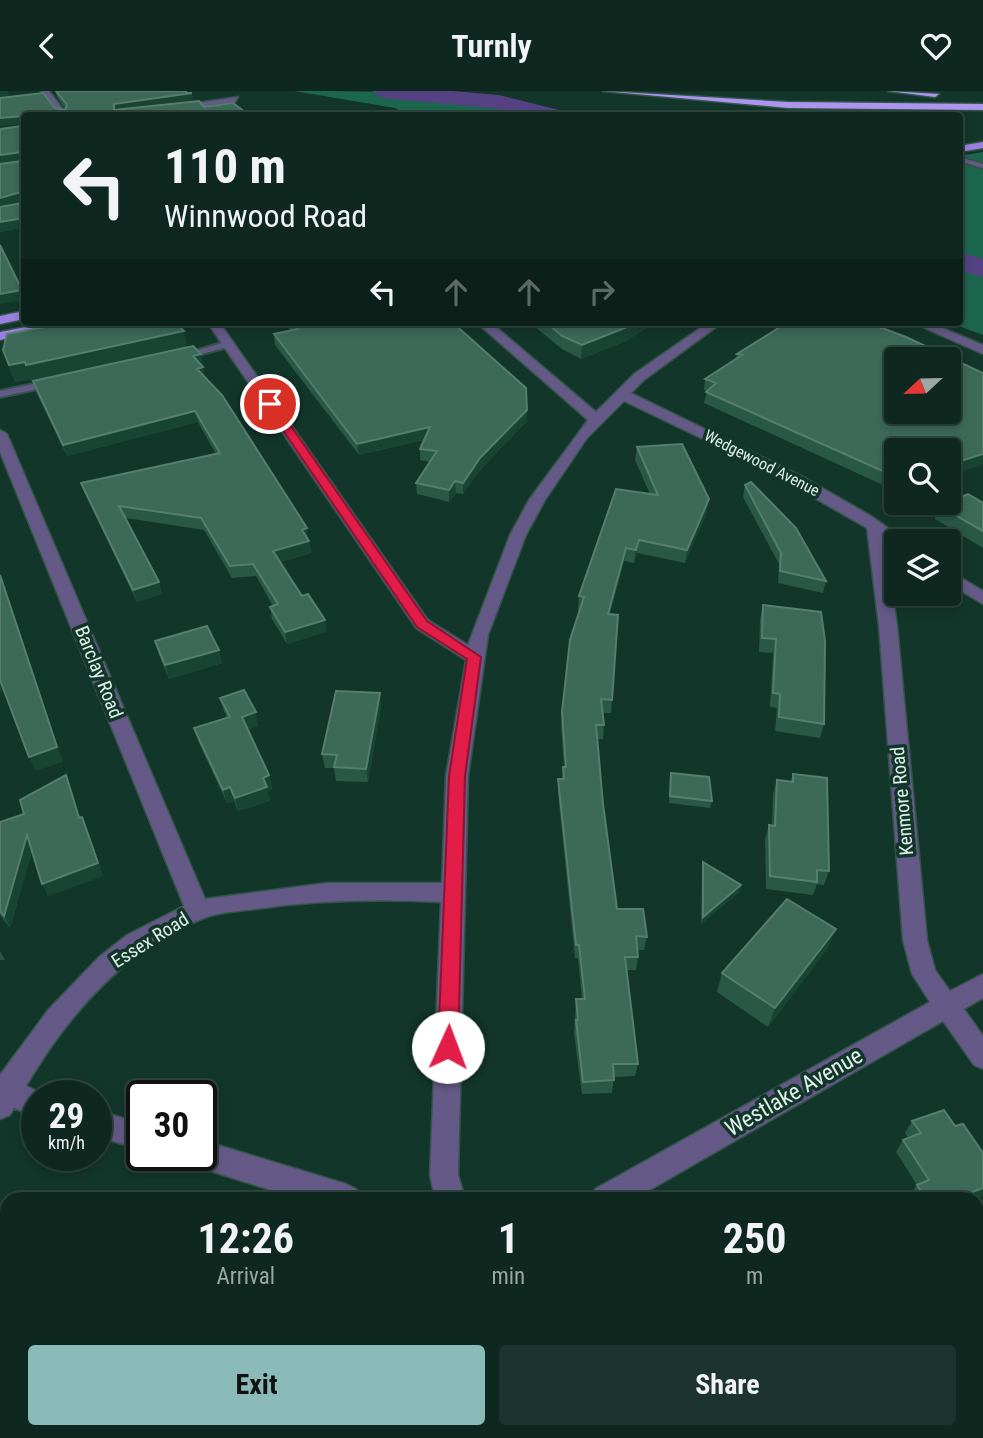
<!DOCTYPE html>
<html lang="en">
<head>
<meta charset="utf-8">
<style>
	body { margin:0; font-family:"Roboto Condensed",sans-serif; background:#1c342d; color:#f1f3f6; height:100vh; display:flex; flex-direction:column; font-size:26px; white-space:nowrap }
	* { box-sizing:border-box; margin:0 }
	p { font-size:23px; color:#9ba6a5 }
	.icon { flex:none; width:38px; height:38px; fill:none; stroke:currentColor; stroke-width:2; stroke-linecap:round; stroke-linejoin:round }
	.map { position:relative; flex:1; overflow:hidden }
	.details { position:absolute; left:0px; top:1101px; width:984px; height:247px; display:flex; flex-direction:column; background:#0e2820; border-radius:21px 21px 0 0; box-shadow:0 4px 10px #0003,0 0 0 2px #2e443e }
	.details>* { flex:none }
	.top-card { position:absolute; left:21px; top:21px; width:942px; height:214px; border-radius:7px; box-shadow:0 4px 10px #0003,0 0 0 2px #2e443e; background:#0e2820; color:#f1f3f6; overflow:hidden }
	.needle { width:46px; rotate:248deg }
	.tools { position:absolute; left:884px; top:256px; display:grid; gap:14px }
	.tools a { display:grid; place-items:center; width:77px; height:77px; border-radius:7px; background:#0e2820; box-shadow:0 4px 10px #0003,0 0 0 2px #2e443e; font-size:35px }
	.speed { position:absolute; left:21px; top:989px; display:flex; gap:14px; font-size:35px; font-weight:700; text-align:center }
	.speed>* { display:grid; place-content:center; width:91px; height:91px; border-radius:50%; background:#0e2820; box-shadow:0 4px 10px #0003,0 0 0 2px #2e443e; line-height:1 }
	.speed small { font-size:18px; font-weight:400 }
	.speed .limit { border:4px solid #111; border-radius:10px; background:#fff; color:#111 }
	.pin { position:absolute; display:grid; place-items:center; width:60px; height:60px; color:#fff; margin:-30px; border:4px solid #fff; border-radius:50%; box-shadow:0 2px 7px #0007 }
	.me { position:absolute; width:77px; margin:-38px; rotate:2deg; stroke-linejoin:round; filter:drop-shadow(0 0 5px #0008) }
	.turn { display:flex; align-items:center; gap:24px; height:147px; padding:0 28px; font-size:32px }
	.turn .icon { width:91px; height:91px; stroke-width:2.5 }
	.turn b { display:block; font-size:49px; line-height:60px }
	.lanes { display:flex; align-items:center; height:66px; padding:0 28px; background:#0003; justify-content:center; gap:35px; direction:ltr }
	.lanes .off { opacity:.35 }
	.eta { display:flex; justify-content:space-evenly; align-items:center; height:119px; text-align:center }
	.eta b { font-size:42px; font-weight:700; line-height:49px }
	.button { display:flex; gap:14px; margin-top:auto; padding:14px 28px }
	.button a { flex:1; height:80px; border-radius:7px; background:#8bbbb9; color:#111; font-size:28px; font-weight:700; line-height:80px; text-align:center }
	.button a+a { background:#1c342d; color:#f1f3f6 }
	header { display:flex; justify-content:space-between; align-items:center; height:91px; padding:0 28px; background:#0e2820; font-size:32px; font-weight:700 }
	.map>svg:first-child { display:block }
	.green { fill:#1d664e }
	.lines { fill:none; stroke-linecap:round; stroke-linejoin:round }
	.river { fill:#554282; fill-rule:evenodd }
	.lane-casing { stroke:#335448; stroke-width:4 }
	.street-casing { stroke:#335448; stroke-width:3 }
	.primary-casing { stroke:#335448; stroke-width:3 }
	.highway-casing { stroke:#335448; stroke-width:3 }
	.lane { fill:#655987; fill-rule:evenodd }
	.street { fill:#655987; fill-rule:evenodd }
	.primary { fill:#9a7fde; fill-rule:evenodd }
	.highway { fill:#ad94ef; fill-rule:evenodd }
	.wall { fill:#295847 }
	.shaded-wall { fill:#184434 }
	.building { fill:#3c6958; stroke:#557e6f; stroke-width:2; fill-rule:evenodd }
	.route { fill:#e11d48; stroke:#92132f; stroke-width:2 }
	.labels { text-anchor:middle; dominant-baseline:central; stroke-width:7; stroke-linejoin:round; paint-order:stroke }
	.far-street-label { font-size:16px; fill:#ddf0e7; stroke:#13362a }
	.street-label { font-size:19px; fill:#ddf0e7; stroke:#13362a }
	.near-street-label { font-size:23px; fill:#ddf0e7; stroke:#13362a }
</style>
</head>
<body>
<header><svg class="icon" aria-label="back" viewBox="0 0 24 24"><path d="M15 5l-7 7 7 7"/></svg>Turnly<svg class="icon" aria-label="heart" viewBox="0 0 24 24"><path d="M12 20l-8-8c-3-5 5-10 8-4 3-6 11-1 8 4z"/></svg></header>
<div class="map">
<svg width="983" height="1347" viewBox="0 0 983 1347">
	<rect width="100%" height="100%" fill="#13362a"/>
	<path class="green" d="M 294,0 C 365,0 476,0 541,24 L 406,24 L 395,17 Z
		M 983,61 L 983,244 L 948,231 L 959,231 L 959,65 Z"/>
	<g class="lines">
		<path class="river" d="M 372,0 L 453,0 L 499,4 L 559,19 L 562,24 L 526,24 L 499,18 L 383,7 Z
			M 959,161 L 983,168 L 983,186 L 959,179 Z"/>
		<defs>
			<path id="lane" d="M 959,66 L 983,73 L 983,77 L 959,70 Z
				M 228,250 L 232,253 L 231,255 L 183,268 L 179,265 Z
				M 53,289 L 58,292 L 56,294 L 0,306 L 0,300 Z"/>
			<path id="street" d="M 41,0 L 49,0 L 67,24 L 59,24 Z
				M 238,6 L 235,11 L 135,24 L 116,24 Z
				M 207,231 L 219,231 L 428,529 L 468,554 L 510,444 L 529,409 L 588,329 L 476,231 L 490,231 L 596,321 L 634,283 L 709,231 L 723,231 L 644,289 L 631,302 L 803,386 L 871,425 L 906,450 L 896,450 L 896,455 L 885,449 L 897,535 L 927,849 L 935,879 L 950,900 L 983,883 L 983,907 L 964,918 L 983,945 L 983,978 L 974,974 L 943,930 L 634,1108 L 591,1108 L 595,1098 L 930,911 L 912,883 L 903,849 L 879,535 L 867,437 L 757,374 L 624,310 L 587,347 L 545,409 L 526,444 L 488,544 L 468,685 L 458,1084 L 465,1108 L 435,1108 L 430,1084 L 441,811 C 379,808 317,809 256,818 C 239,820 220,821 204,827 C 124,858 68,924 26,995 L 46,1004 L 37,1004 L 37,1027 L 14,1017 L 10,1024 L 0,1028 L 0,984 L 49,918 L 99,866 L 127,844 L 184,815 L 0,361 L 0,339 L 7,343 L 205,808 L 327,792 L 442,792 L 446,685 L 466,569 L 416,537 Z
				M 911,231 L 928,231 L 983,254 L 983,263 Z
				M 948,479 L 983,500 L 983,513 L 948,492 Z
				M 96,1019 L 142,1033 L 142,1059 L 96,1045 Z
				M 201,1049 L 346,1093 L 356,1098 L 360,1108 L 299,1108 L 201,1077 L 191,1073 L 187,1064 L 201,1064 Z
				M 170,1340 L 212,1340 L 209,1347 L 167,1347 Z
				M 493,1340 L 527,1340 L 529,1347 L 495,1347 Z"/>
			<path id="primary" d="M 983,51 L 983,57 L 959,61 L 959,55 Z
				M 24,220 L 24,228 L 0,233 L 0,225 Z
				M 52,231 L 77,231 L 0,249 L 0,241 Z"/>
			<path id="highway" d="M 603,0 L 788,11 L 983,13 L 983,19 L 788,17 Z
				M 888,0 L 939,3 L 935,6 Z"/>
		</defs>
		<use href="#lane" class="lane-casing"/>
		<use href="#street" class="street-casing"/>
		<use href="#primary" class="primary-casing"/>
		<use href="#highway" class="highway-casing"/>
		<use href="#lane" class="lane"/>
		<use href="#street" class="street"/>
		<use href="#primary" class="primary"/>
		<use href="#highway" class="highway"/>
	</g>
	<path class="wall" d="M 55,0 L 185,0 L 193,10 L 178,12 L 204,16 L 249,24 L 24,24 L 24,136 L 0,141 L 0,73 L 22,33 L 0,35 L 9,5 L 55,17 L 65,19 L 65,18 L 57,6 Z
		M 284,231 L 452,231 L 527,319 L 527,330 L 480,379 L 463,403 L 456,402 L 449,411 L 417,403 L 416,392 L 430,371 L 420,369 L 420,358 L 424,349 L 359,364 L 275,254 L 274,243 L 291,240 Z
		M 529,231 L 653,231 L 652,233 L 626,250 L 581,268 L 562,258 Z
		M 187,256 L 203,274 L 201,274 L 205,286 L 309,450 L 311,462 L 280,471 L 302,505 L 325,529 L 326,541 L 287,553 L 272,528 L 270,516 L 273,515 L 256,485 L 232,487 L 204,439 L 126,427 L 159,491 L 162,503 L 137,511 L 85,403 L 81,392 L 216,363 L 198,331 L 67,365 L 36,301 L 33,290 L 31,290 L 30,288 L 15,291 L 3,259 Z
		M 737,263 L 983,282 L 983,373 L 948,385 L 896,359 L 896,400 L 704,312 L 707,300 L 704,299 L 705,288 L 736,268 Z
		M 637,356 L 707,421 L 685,472 L 637,462 L 634,472 L 624,470 L 610,523 L 612,609 L 611,622 L 603,622 L 604,634 L 603,648 L 597,648 L 603,713 L 617,818 L 647,846 L 644,859 L 637,859 L 638,866 L 636,879 L 626,879 L 638,973 L 635,985 L 614,986 L 612,1002 L 582,1003 L 574,942 L 576,908 L 582,908 L 578,867 L 575,867 L 558,702 L 558,688 L 562,688 L 563,676 L 564,676 L 561,635 L 562,621 L 579,519 L 578,519 L 579,505 L 650,403 L 635,369 Z
		M 745,394 L 826,490 L 823,502 L 778,492 L 779,473 L 743,406 Z
		M 983,412 L 983,457 L 935,428 L 939,415 Z
		M 763,514 L 824,633 L 820,647 L 775,640 L 777,617 L 770,616 L 773,562 L 759,561 L 760,528 Z
		M 155,550 L 219,559 L 222,572 L 169,588 L 159,564 Z
		M 220,607 L 258,635 L 248,638 L 269,684 L 272,698 L 267,699 L 270,710 L 238,720 L 234,710 L 227,712 L 198,650 L 194,637 L 227,627 L 224,620 Z
		M 381,616 L 368,691 L 336,690 L 334,677 L 325,677 L 322,663 Z
		M 671,682 L 712,710 L 710,717 L 669,712 Z
		M 793,683 L 829,780 L 824,794 L 817,793 L 813,804 L 766,798 L 765,748 L 769,734 L 772,735 L 773,703 L 777,689 L 790,691 Z
		M 71,697 L 80,726 L 87,738 L 103,785 L 48,805 L 32,760 L 10,837 L 0,824 L 0,731 L 24,723 Z
		M 703,771 L 741,794 L 739,801 L 701,833 L 702,778 Z
		M 828,857 L 768,936 L 717,901 L 722,882 Z
		M 0,860 L 5,869 L 0,869 Z
		M 912,1030 L 955,1035 L 983,1062 L 983,1105 L 975,1108 L 911,1108 L 909,1105 L 917,1094 L 896,1061 L 903,1049 L 908,1047 L 905,1042 Z
		M 983,1156 L 983,1237 L 976,1227 L 976,1158 Z
		M 683,1340 L 723,1340 L 754,1347 L 683,1347 L 682,1344 Z"/>
	<path class="shaded-wall" d="M 0,0 L 8,0 L 9,5 L 0,7 Z
		M 192,2 L 193,10 L 116,21 L 116,24 L 114,13 Z
		M 23,25 L 24,33 L 0,35 L 0,27 Z
		M 23,61 L 24,70 L 0,73 L 0,64 Z
		M 21,101 L 24,110 L 0,116 L 0,107 Z
		M 24,127 L 24,136 L 0,141 L 0,131 Z
		M 22,199 L 24,209 L 0,213 L 0,203 Z
		M 635,231 L 653,231 L 652,233 L 626,250 L 581,268 L 582,254 Z
		M 184,240 L 187,256 L 31,290 L 26,274 Z
		M 201,263 L 203,274 L 195,276 L 193,265 Z
		M 25,271 L 30,288 L 15,291 L 9,274 Z
		M 203,276 L 205,287 L 197,278 Z
		M 527,319 L 527,330 L 480,379 L 463,403 L 463,392 L 480,367 Z
		M 195,320 L 198,331 L 67,365 L 63,354 Z
		M 430,336 L 431,347 L 359,364 L 357,353 Z
		M 983,363 L 983,373 L 948,385 L 948,374 Z
		M 455,390 L 456,402 L 449,411 L 449,399 Z
		M 709,408 L 707,421 L 685,472 L 687,459 Z
		M 307,437 L 308,449 L 302,439 Z
		M 639,449 L 637,462 L 634,472 L 636,459 Z
		M 309,450 L 311,462 L 275,472 L 273,460 Z
		M 626,457 L 624,470 L 606,536 L 608,523 Z
		M 0,482 L 63,671 L 36,680 L 29,666 Z
		M 159,491 L 162,503 L 137,511 L 133,499 Z
		M 325,529 L 326,541 L 287,553 L 285,541 Z
		M 219,559 L 222,572 L 169,588 L 165,574 Z
		M 0,588 L 5,600 L 0,601 Z
		M 380,602 L 381,616 L 368,691 L 366,678 Z
		M 256,621 L 258,635 L 245,639 L 242,626 Z
		M 66,684 L 71,697 L 84,739 L 79,727 Z
		M 269,684 L 272,698 L 267,699 L 270,710 L 238,720 L 235,707 L 263,687 Z
		M 230,696 L 234,710 L 227,712 L 223,699 Z
		M 82,726 L 103,785 L 48,805 L 42,793 Z
		M 27,744 L 33,757 L 10,837 L 4,825 Z
		M 741,794 L 739,801 L 701,833 L 703,826 Z
		M 836,838 L 828,857 L 768,936 L 775,917 Z
		M 983,1097 L 983,1105 L 975,1108 L 955,1108 Z"/>
	<path class="building" d="M 56,0 L 185,0 L 187,2 L 192,2 L 114,13 L 114,19 L 199,10 L 204,16 L 233,12 L 249,24 L 24,24 L 24,127 L 0,131 L 0,116 L 23,112 L 21,101 L 0,107 L 0,73 L 22,70 L 23,61 L 0,64 L 0,38 L 22,35 L 23,25 L 0,27 L 0,7 L 43,2 L 55,17 L 65,19 L 67,14 Z
		M 0,154 L 22,199 L 0,203 Z
		M 72,231 L 175,231 L 184,240 L 26,274 L 25,271 L 9,274 L 3,259 L 7,243 Z
		M 292,231 L 452,231 L 526,297 L 527,319 L 480,367 L 463,392 L 455,390 L 449,399 L 416,392 L 437,360 L 420,358 L 430,336 L 357,353 L 274,243 L 298,238 Z
		M 546,231 L 635,231 L 627,236 L 582,254 L 562,245 Z
		M 788,231 L 866,231 L 906,246 L 983,282 L 983,363 L 948,374 L 948,359 L 896,359 L 896,386 L 706,301 L 716,292 L 705,288 L 742,264 L 737,263 ZM 896,268 L 948,268 L 948,320 L 896,320 Z
		M 193,255 L 201,263 L 193,265 L 203,276 L 197,278 L 222,304 L 307,437 L 302,439 L 309,450 L 273,460 L 302,505 L 308,503 L 325,529 L 285,541 L 270,516 L 278,513 L 253,473 L 230,475 L 201,427 L 119,415 L 159,491 L 133,499 L 81,392 L 220,362 L 195,320 L 63,354 L 33,290 Z
		M 682,353 L 709,408 L 687,459 L 639,449 L 636,459 L 626,457 L 608,523 L 618,524 L 612,609 L 601,608 L 604,634 L 596,634 L 603,713 L 617,818 L 643,818 L 647,846 L 636,845 L 638,866 L 625,866 L 638,973 L 613,973 L 614,989 L 583,991 L 576,929 L 578,929 L 576,908 L 585,908 L 579,854 L 576,854 L 558,688 L 564,688 L 563,676 L 566,676 L 562,621 L 570,549 L 584,506 L 579,505 L 616,398 L 658,404 L 637,356 Z
		M 751,391 L 796,437 L 826,490 L 780,480 L 781,462 L 745,394 Z
		M 968,403 L 983,412 L 983,440 L 939,415 Z
		M 0,484 L 57,656 L 29,666 L 0,589 Z
		M 763,514 L 821,521 L 825,550 L 824,633 L 779,626 L 780,603 L 773,602 L 776,548 L 762,547 Z
		M 207,535 L 219,559 L 165,574 L 155,550 Z
		M 244,599 L 256,621 L 242,626 L 269,684 L 263,687 L 267,696 L 235,707 L 230,696 L 223,699 L 194,637 L 230,626 L 220,607 Z
		M 336,600 L 380,602 L 366,678 L 334,676 L 337,664 L 322,663 Z
		M 671,682 L 709,686 L 712,710 L 670,705 Z
		M 793,683 L 827,687 L 829,780 L 817,779 L 817,791 L 770,785 L 769,734 L 775,735 L 777,689 L 793,691 Z
		M 66,684 L 79,727 L 82,726 L 98,772 L 42,793 L 27,744 L 4,825 L 0,820 L 0,731 L 24,723 L 20,709 Z
		M 703,771 L 741,794 L 703,826 Z
		M 787,808 L 836,838 L 775,917 L 722,882 Z
		M 944,1019 L 955,1035 L 963,1033 L 983,1062 L 983,1097 L 955,1108 L 926,1108 L 917,1094 L 929,1089 L 903,1049 L 921,1042 L 912,1030 Z
		M 983,1156 L 983,1212 L 976,1202 L 976,1158 Z
		M 688,1340 L 751,1340 L 754,1347 L 691,1347 Z"/>
	<path class="route" d="M 266,311 L 274,311 L 427,530 L 481,566 L 465,685 L 458,956 L 455,962 L 448,965 L 441,962 L 438,956 L 449,685 L 467,568 L 417,536 L 265,313 Z"/>
	<g class="labels">
		<g class="far-street-label">
			<text transform="translate(762 372) rotate(27)">Wedgewood Avenue</text>
		</g>
		<g class="street-label">
			<text transform="translate(99 581) rotate(68)">Barclay Road</text>
			<text transform="translate(902 710) rotate(-95)">Kenmore Road</text>
			<text transform="translate(150 849) rotate(-32)">Essex Road</text>
		</g>
		<g class="near-street-label">
			<text transform="translate(794 1001) rotate(-30)">Westlake Avenue</text>
		</g>
	</g>
</svg>
<div class="tools">
<a><svg class="needle" viewBox="-14 -14 28 28"><path d="M0-13l5 13h-10z" fill="#e53935"/><path d="M0 13l5-13h-10z" fill="#9ba6a5"/></svg></a>
<a><svg class="icon" aria-label="search" viewBox="0 0 24 24"><circle cx="10" cy="10" r="6"/><path d="M15 15l6 6"/></svg></a>
<a><svg class="icon" aria-label="layers" viewBox="0 0 24 24"><path d="M12 4l9 5-9 5-9-5zM3 14l9 5 9-5"/></svg></a>
</div>
<div class="speed"><div>29<small>km/h</small></div><div class="limit">30</div></div>
<div class="pin" style="left:270px;top:313px;background:#d93025"><svg class="icon" aria-label="arrive" viewBox="0 0 24 24"><path d="M6 21V4h12l-3 4 3 4H6"/></svg></div>
<svg class="me" style="left:448px;top:956px" viewBox="-20 -20 40 40"><circle r="19" fill="#fff"/><path d="M0-13L10 11 0 6-10 11z" fill="#e11d48"/></svg>
<div class="top-card">
<div class="turn"><svg class="icon" aria-label="left" viewBox="0 0 24 24"><path d="M17 20v-9H6M10 6l-5 5 5 5"/></svg><div><b>110 m</b>Winnwood Road</div></div>
<div class="lanes"><svg class="icon" aria-label="left" viewBox="0 0 24 24"><path d="M17 20v-9H6M10 6l-5 5 5 5"/></svg><svg class="icon off" aria-label="ahead" viewBox="0 0 24 24"><path d="M12 20V5M6 11l6-6 6 6"/></svg><svg class="icon off" aria-label="ahead" viewBox="0 0 24 24"><path d="M12 20V5M6 11l6-6 6 6"/></svg><svg class="icon off" aria-label="right" viewBox="0 0 24 24"><path d="M7 20v-9h11M14 6l5 5-5 5"/></svg></div>
</div>
<section class="details">
<div class="eta">
<div><b>12:26</b><p>Arrival</p></div>
<div><b>1</b><p>min</p></div>
<div><b>250</b><p>m</p></div>
</div>
<div class="button"><a>Exit</a><a>Share</a></div>
</section>
</div>
</body>
</html>
